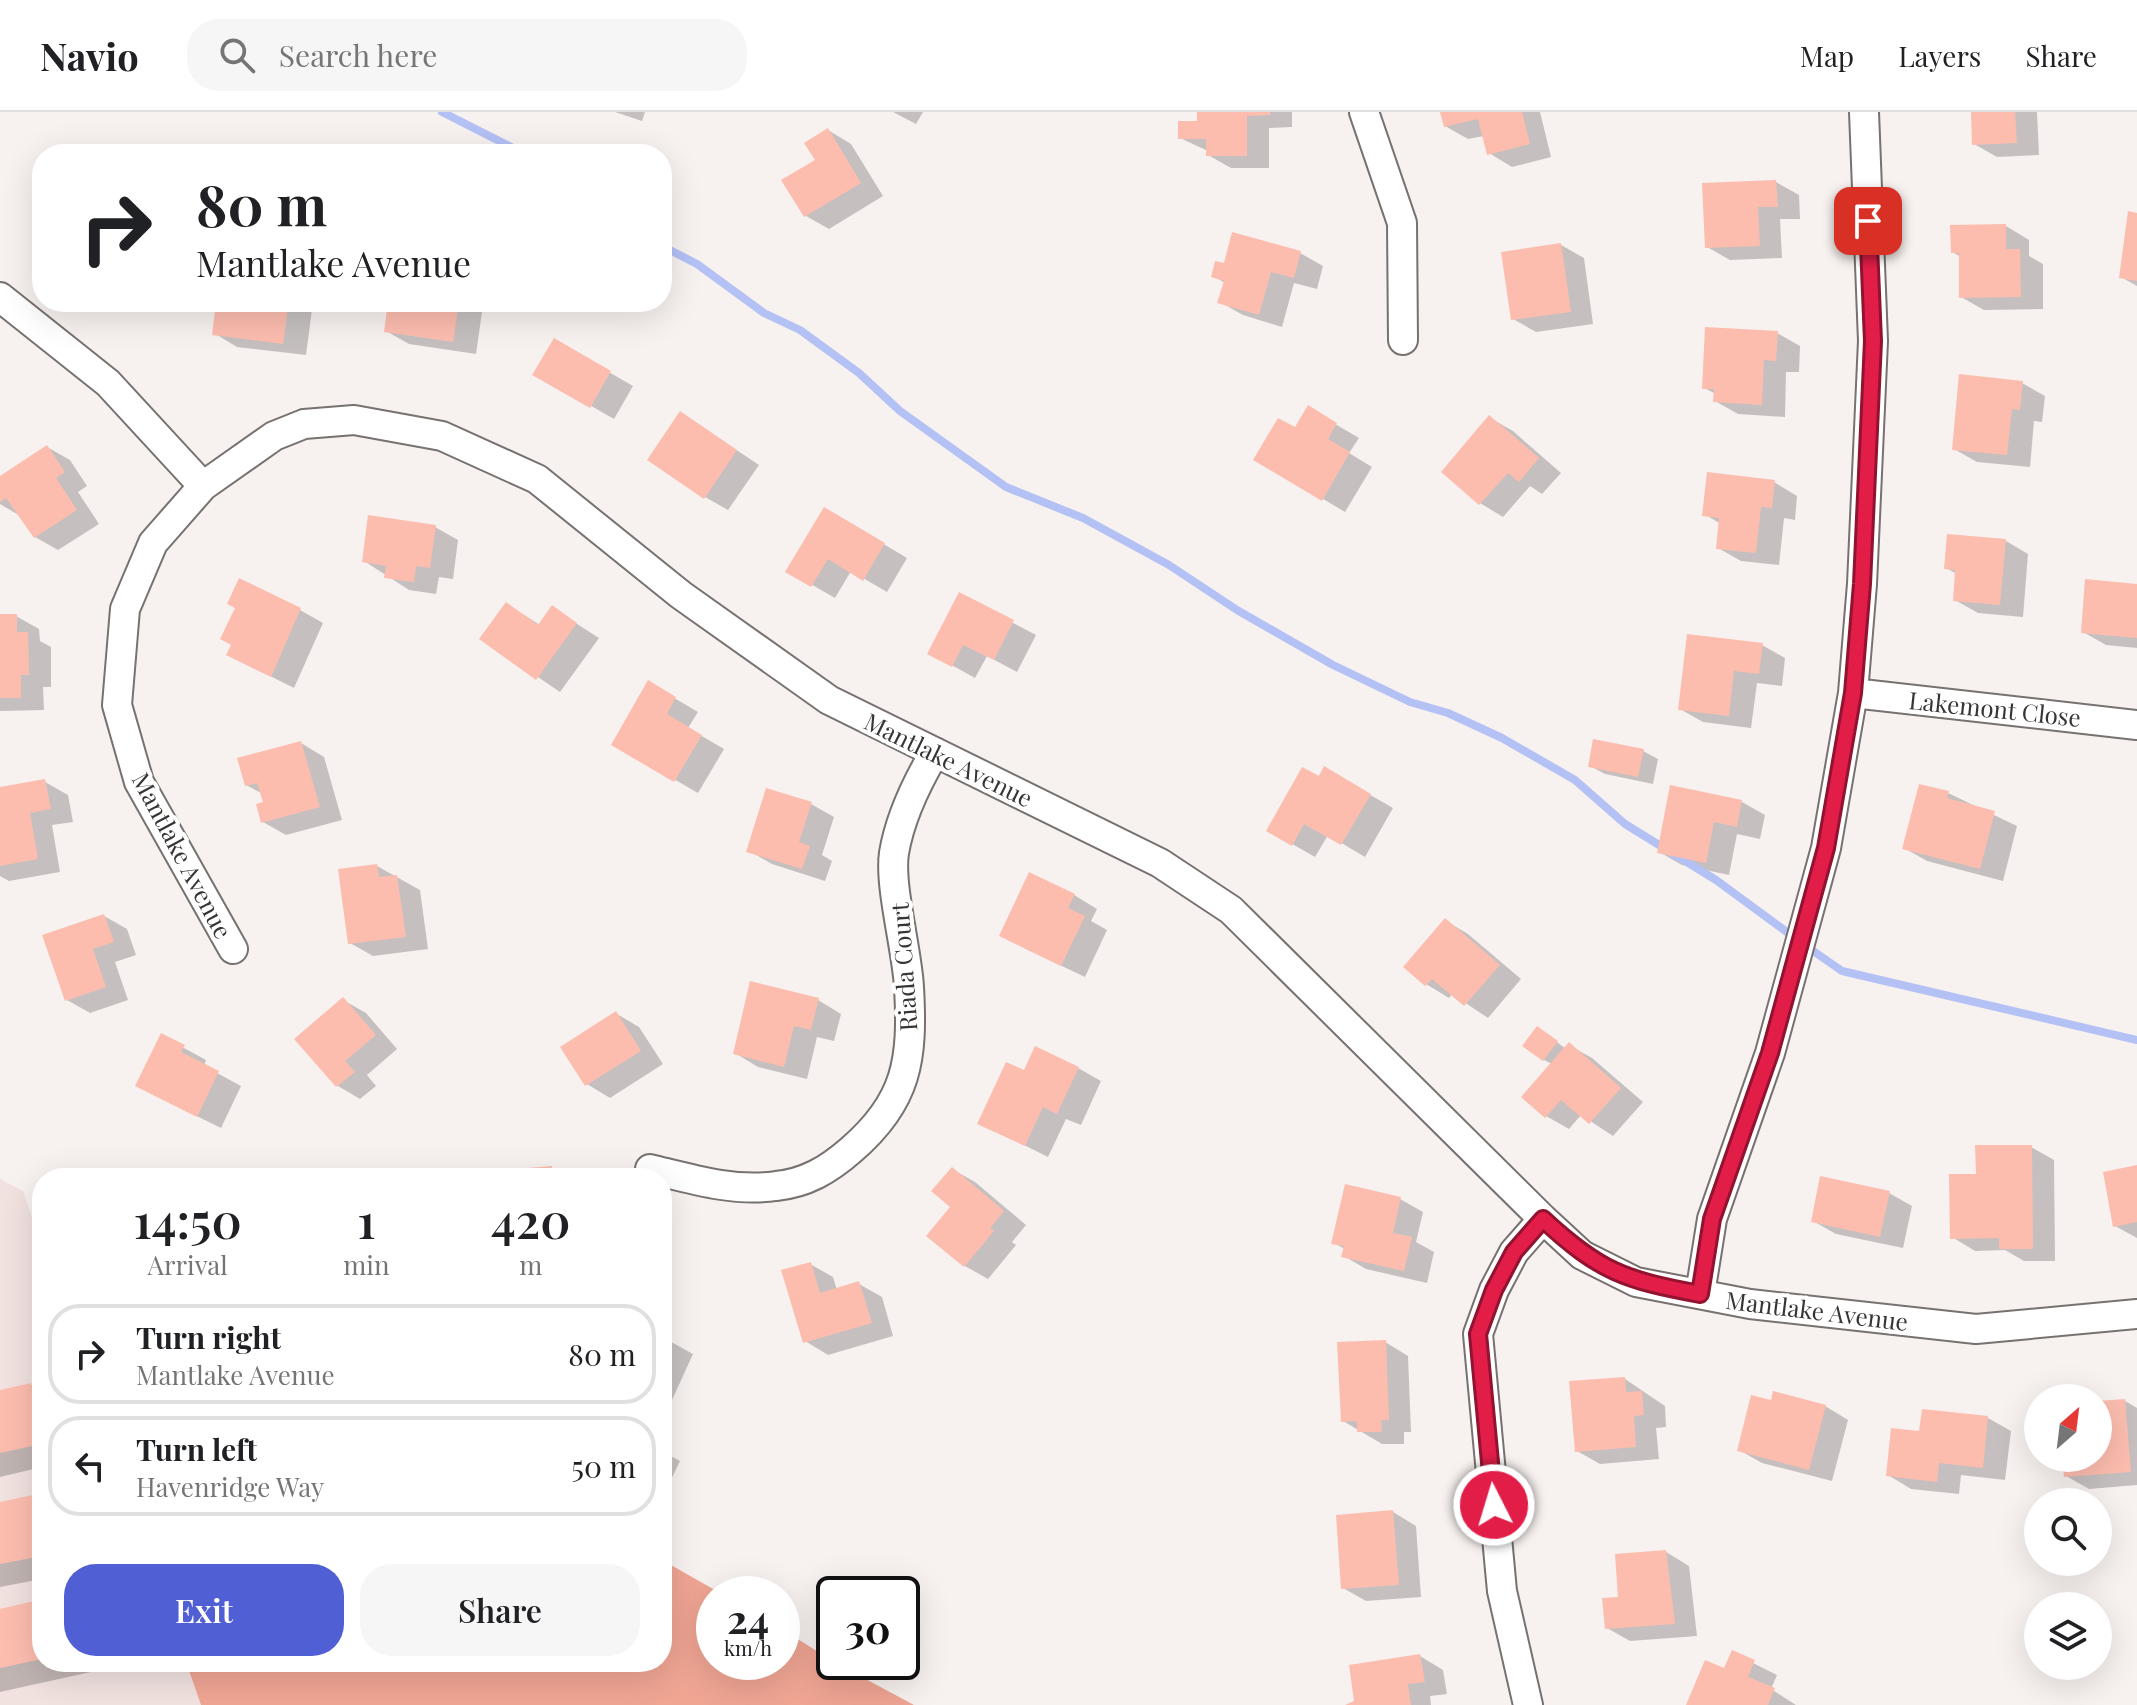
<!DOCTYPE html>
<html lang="en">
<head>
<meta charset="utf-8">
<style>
	body { margin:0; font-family:"Playfair Display",serif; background:#f6f6f6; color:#202124; height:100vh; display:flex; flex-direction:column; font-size:30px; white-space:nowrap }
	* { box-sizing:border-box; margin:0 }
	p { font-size:26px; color:#757577 }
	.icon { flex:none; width:44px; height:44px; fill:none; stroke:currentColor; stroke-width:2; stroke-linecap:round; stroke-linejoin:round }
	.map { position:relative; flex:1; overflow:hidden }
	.drawer { position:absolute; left:32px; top:1056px; width:640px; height:504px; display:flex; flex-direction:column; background:#fff; border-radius:32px; box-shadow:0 8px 32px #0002 }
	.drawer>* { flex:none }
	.hud { position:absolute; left:32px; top:32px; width:640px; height:168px; border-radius:32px; box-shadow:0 8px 32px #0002; background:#fff; color:#202124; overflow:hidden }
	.needle { width:52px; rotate:28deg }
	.tools { position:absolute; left:2024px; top:1272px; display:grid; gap:16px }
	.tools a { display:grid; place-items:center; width:88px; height:88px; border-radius:50%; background:#fff; box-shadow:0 8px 32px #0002; font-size:40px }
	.speed { position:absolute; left:696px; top:1464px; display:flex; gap:16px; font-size:40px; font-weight:700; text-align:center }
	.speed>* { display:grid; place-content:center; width:104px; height:104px; border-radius:50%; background:#fff; box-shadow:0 8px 32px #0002; line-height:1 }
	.speed small { font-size:20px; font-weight:400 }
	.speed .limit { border:4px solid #111; border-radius:12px; background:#fff; color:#111 }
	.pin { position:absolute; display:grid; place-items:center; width:68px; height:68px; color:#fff; margin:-34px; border-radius:16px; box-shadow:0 4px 12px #0006 }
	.me { position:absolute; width:88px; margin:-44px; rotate:355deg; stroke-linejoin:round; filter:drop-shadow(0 0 6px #0008) }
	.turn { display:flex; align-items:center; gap:28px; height:168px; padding:0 32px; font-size:36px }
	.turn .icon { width:104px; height:104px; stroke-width:2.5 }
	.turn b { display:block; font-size:56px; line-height:68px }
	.eta { display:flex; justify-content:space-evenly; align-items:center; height:136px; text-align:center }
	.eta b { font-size:48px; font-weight:600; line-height:56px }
	.action { display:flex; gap:16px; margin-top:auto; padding:16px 32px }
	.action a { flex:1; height:92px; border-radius:32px; background:#515fd5; color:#fff; font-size:32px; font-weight:600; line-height:92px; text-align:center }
	.action a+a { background:#f6f6f6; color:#202124 }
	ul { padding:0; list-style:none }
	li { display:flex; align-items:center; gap:24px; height:100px; margin:0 16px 12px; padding:0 16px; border:4px solid #e0e0e0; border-radius:32px }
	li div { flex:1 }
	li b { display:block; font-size:30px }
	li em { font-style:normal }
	header { display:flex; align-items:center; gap:48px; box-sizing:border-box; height:112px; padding:0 40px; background:#fff; border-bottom:2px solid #e0e0e0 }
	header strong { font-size:38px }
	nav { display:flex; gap:44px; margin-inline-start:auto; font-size:28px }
	.search { width:560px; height:72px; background:#f6f6f6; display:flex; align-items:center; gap:20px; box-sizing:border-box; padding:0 28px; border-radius:32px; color:#757577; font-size:30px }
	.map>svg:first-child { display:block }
	.built { fill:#f1e2df }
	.forest { fill:#f0a593 }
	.shadow { fill:#0003 }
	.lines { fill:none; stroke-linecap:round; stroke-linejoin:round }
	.stream { stroke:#b3c1f5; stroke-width:8 }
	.building { fill:#fcbdaf }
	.minor-casing { stroke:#777170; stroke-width:32 }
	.minor { stroke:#fff; stroke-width:28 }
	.route-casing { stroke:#92132f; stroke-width:20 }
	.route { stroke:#e11d48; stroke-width:14 }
	.labels { text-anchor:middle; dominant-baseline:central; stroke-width:8; stroke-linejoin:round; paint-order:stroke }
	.street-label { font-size:24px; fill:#373534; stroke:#fff }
</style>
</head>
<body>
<header>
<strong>Navio</strong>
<div class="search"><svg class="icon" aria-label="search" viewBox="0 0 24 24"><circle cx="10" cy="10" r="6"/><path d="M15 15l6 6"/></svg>Search here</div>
<nav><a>Map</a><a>Layers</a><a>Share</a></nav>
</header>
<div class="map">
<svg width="2137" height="1593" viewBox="0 0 2137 1593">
	<rect width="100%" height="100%" fill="#f7f1ef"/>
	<path class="built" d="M 0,1067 L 23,1079 L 42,1134 L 42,1550 L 186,1550 L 201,1593 L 0,1593 Z"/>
	<path class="forest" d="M 662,1448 L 722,1482 L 714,1482 L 714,1550 L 782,1550 L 782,1517 L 834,1550 L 914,1593 L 201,1593 L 186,1550 L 662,1550 Z"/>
	<path class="shadow" d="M 615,0 L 645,0 L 642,9 Z
		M 893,0 L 923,0 L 916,12 Z
		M 1199,0 L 1292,0 L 1292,15 L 1269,16 L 1269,56 L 1231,56 L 1208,43 L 1208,39 L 1180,26 L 1199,11 Z
		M 1442,0 L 1540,0 L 1551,45 L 1512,55 L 1489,41 L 1484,24 L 1468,27 L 1445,14 Z
		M 1973,0 L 2037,0 L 2039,43 L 1997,45 L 1974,32 Z
		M 828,18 L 851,32 L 883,84 L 829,117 L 806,104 L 784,69 L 817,48 Z
		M 1776,70 L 1799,83 L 1800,107 L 1780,107 L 1782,146 L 1730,148 L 1707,135 Z
		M 2137,103 L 2137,174 L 2121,165 Z
		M 2006,114 L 2029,128 L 2029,144 L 2043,152 L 2043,197 L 1984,198 L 1961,185 L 1961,145 L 1952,140 Z
		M 1561,133 L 1584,146 L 1593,212 L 1536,220 L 1513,207 Z
		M 1300,141 L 1323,154 L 1317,177 L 1294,171 L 1282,215 L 1243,203 L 1220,190 L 1225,171 L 1213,164 L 1225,154 Z
		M 218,190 L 313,190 L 306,243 L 237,235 L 214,221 Z
		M 390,190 L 465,190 L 482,200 L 476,242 L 409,232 L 386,219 Z
		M 1777,221 L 1800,234 L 1799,260 L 1786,260 L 1785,305 L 1738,302 L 1715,289 L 1716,282 L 1704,276 Z
		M 555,229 L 633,274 L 614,307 L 535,262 Z
		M 2022,271 L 2045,284 L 2042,310 L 2034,309 L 2030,355 L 1977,350 L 1954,337 Z
		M 1308,296 L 1359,326 L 1349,341 L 1372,355 L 1345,400 L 1256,347 L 1295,318 Z
		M 681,301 L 759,353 L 728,398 L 705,385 Z
		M 1490,306 L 1513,319 L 1561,361 L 1542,382 L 1530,374 L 1503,405 L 1480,391 Z
		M 47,335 L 70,348 L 87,374 L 78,380 L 99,412 L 58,438 L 35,425 L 22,405 L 0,392 L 0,366 Z
		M 1774,370 L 1797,384 L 1795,408 L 1784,406 L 1779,453 L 1741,449 L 1718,436 L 1721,412 L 1704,402 Z
		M 825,397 L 907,446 L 887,480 L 851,459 L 835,486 L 788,459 Z
		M 435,415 L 458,428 L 453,467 L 439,465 L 436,482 L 409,478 L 364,449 Z
		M 2006,429 L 2028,442 L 2023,505 L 1978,501 L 1955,488 L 1957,462 L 1946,456 Z
		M 2137,474 L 2137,536 L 2106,533 L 2083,520 Z
		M 960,483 L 1036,523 L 1017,560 L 987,544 L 975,566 L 930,541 Z
		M 507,492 L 540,513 L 552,496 L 599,526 L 560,580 L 482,527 Z
		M 300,498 L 323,511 L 294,576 L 252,555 Z
		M 0,504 L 16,504 L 39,517 L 40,529 L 51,535 L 51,575 L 43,575 L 44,598 L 0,599 Z
		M 1762,533 L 1785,546 L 1782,574 L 1757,571 L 1751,616 L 1703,610 L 1680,597 Z
		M 649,571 L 698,600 L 688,616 L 724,637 L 698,681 L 613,632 Z
		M 301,631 L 324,645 L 342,708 L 286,723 L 263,710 L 263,682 L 246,673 Z
		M 1643,639 L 1658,647 L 1653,672 L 1605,662 L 1590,654 Z
		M 1325,657 L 1393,696 L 1365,745 L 1328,723 L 1315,745 L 1268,718 Z
		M 45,670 L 68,683 L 73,710 L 52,713 L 60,760 L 9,769 L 0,764 L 0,677 Z
		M 1672,675 L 1742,690 L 1765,703 L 1760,727 L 1737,722 L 1729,763 L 1682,753 L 1659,740 Z
		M 1948,681 L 2017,714 L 2003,769 L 1927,749 L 1904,736 Z
		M 811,692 L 834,705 L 822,743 L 832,749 L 825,769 L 772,752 L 749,739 Z
		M 377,754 L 420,778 L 428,837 L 373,844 L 350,831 Z
		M 1074,783 L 1097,797 L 1091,809 L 1107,818 L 1085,865 L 1024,836 Z
		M 104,804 L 127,817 L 136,843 L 115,850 L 128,888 L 90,901 L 67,888 Z
		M 1446,809 L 1468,822 L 1521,867 L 1488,906 L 1452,882 L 1449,886 L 1426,872 Z
		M 343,888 L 366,901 L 397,937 L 367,963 L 376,974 L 360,987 L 338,974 L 297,927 Z
		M 818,888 L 841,902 L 834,929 L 817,925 L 807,967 L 758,955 L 735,941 Z
		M 617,902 L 639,915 L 663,952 L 610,986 L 587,972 Z
		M 1544,920 L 1566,937 L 1569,933 L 1592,946 L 1643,990 L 1613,1024 L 1581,1003 L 1569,1017 L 1546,1004 L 1552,952 L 1544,948 Z
		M 162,924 L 206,948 L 204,954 L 241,974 L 221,1016 L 160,986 Z
		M 1078,956 L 1101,969 L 1081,1013 L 1066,1007 L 1048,1045 L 980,1011 L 1025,961 Z
		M 2031,1035 L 2054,1048 L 2055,1149 L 2024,1149 L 2005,1138 L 1975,1139 L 1952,1125 L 1978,1064 Z
		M 2137,1055 L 2137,1126 L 2115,1114 Z
		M 552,1056 L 568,1066 L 496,1066 Z
		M 952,1057 L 975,1070 L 1026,1113 L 1012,1130 L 1016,1133 L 988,1167 L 965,1154 L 953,1094 Z
		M 1889,1081 L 1912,1094 L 1903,1136 L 1836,1122 L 1813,1109 Z
		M 1400,1087 L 1423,1100 L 1416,1130 L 1434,1140 L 1427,1171 L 1366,1157 L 1344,1144 L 1345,1137 L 1334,1131 Z
		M 810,1152 L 833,1165 L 837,1178 L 859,1172 L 882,1185 L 893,1224 L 828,1243 L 805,1229 Z
		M 662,1225 L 693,1242 L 662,1310 Z
		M 1385,1230 L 1408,1244 L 1411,1320 L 1404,1320 L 1404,1332 L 1382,1332 L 1343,1309 Z
		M 1625,1267 L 1665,1294 L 1666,1315 L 1656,1316 L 1659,1347 L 1600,1352 L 1577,1339 Z
		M 31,1273 L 42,1279 L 42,1355 L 0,1365 L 0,1280 Z
		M 2125,1289 L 2137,1296 L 2137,1373 L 2089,1377 L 2066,1364 L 2064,1346 L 2098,1346 L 2098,1291 Z
		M 1825,1294 L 1848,1308 L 1832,1369 L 1762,1351 L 1739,1338 Z
		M 1988,1306 L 2011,1319 L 2005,1368 L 1961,1363 L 1959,1382 L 1911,1377 L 1888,1363 L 1921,1322 Z
		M 662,1339 L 680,1349 L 667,1376 L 662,1373 Z
		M 42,1384 L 42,1467 L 0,1475 L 0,1392 Z
		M 1393,1400 L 1416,1414 L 1421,1485 L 1366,1489 L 1343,1476 Z
		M 1666,1440 L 1689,1454 L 1697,1524 L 1630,1529 L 1607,1516 L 1620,1487 Z
		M 42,1490 L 42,1550 L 118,1550 L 118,1554 L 0,1580 L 0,1499 Z
		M 1733,1541 L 1777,1563 L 1771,1577 L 1796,1593 L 1688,1593 L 1725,1559 Z
		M 1420,1544 L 1443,1558 L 1447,1582 L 1430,1584 L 1431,1593 L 1347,1593 L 1356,1590 Z"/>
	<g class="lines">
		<path class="stream" d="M 442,0 L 525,42
			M 662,134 L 697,152 L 764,201 L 800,218 L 859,261 L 900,299 L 1006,375 L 1083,406 L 1169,453 L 1237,498 L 1333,553 L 1410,590 L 1448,601 L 1502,626 L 1575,668 L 1625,712 L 1716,768 L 1795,826
			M 1806,834 L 1842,859 L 2137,928"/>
	</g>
	<path class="building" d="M 1197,0 L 1270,0 L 1270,3 L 1247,4 L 1247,44 L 1206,44 L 1206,27 L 1178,27 L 1178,9 L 1197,9 Z
		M 1440,0 L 1522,0 L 1530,32 L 1487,43 L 1478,7 L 1444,15 Z
		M 1971,0 L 2015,0 L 2017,31 L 1972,33 Z
		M 828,16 L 861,71 L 804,105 L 781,68 L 815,48 L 804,31 Z
		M 1776,68 L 1778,95 L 1758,95 L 1760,134 L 1705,136 L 1702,71 Z
		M 2128,99 L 2137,101 L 2137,169 L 2119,166 Z
		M 2006,112 L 2006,137 L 2020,137 L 2021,185 L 1959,186 L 1959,141 L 1951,141 L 1950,113 Z
		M 1232,120 L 1301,139 L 1294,166 L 1271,160 L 1259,203 L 1217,191 L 1224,169 L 1211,165 L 1215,149 L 1224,151 Z
		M 1561,131 L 1571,200 L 1511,208 L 1501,140 Z
		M 216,190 L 289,190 L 283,232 L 212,223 Z
		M 388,190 L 459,190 L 453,230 L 384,220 Z
		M 1705,215 L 1778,219 L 1776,249 L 1764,248 L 1762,293 L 1713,290 L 1714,277 L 1702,277 Z
		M 554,226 L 611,259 L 590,296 L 532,263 Z
		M 1959,262 L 2023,269 L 2020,298 L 2012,297 L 2007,343 L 1952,338 Z
		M 1308,293 L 1337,311 L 1328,327 L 1350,340 L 1322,389 L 1253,348 L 1278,306 L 1295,315 Z
		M 680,299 L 737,338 L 704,387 L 647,348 Z
		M 1489,303 L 1539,346 L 1519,370 L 1508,361 L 1479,393 L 1441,360 Z
		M 47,333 L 65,360 L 56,366 L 77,398 L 34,426 L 6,386 L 0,390 L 0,364 Z
		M 1707,360 L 1775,368 L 1772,396 L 1761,395 L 1756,441 L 1716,437 L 1719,406 L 1702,404 Z
		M 824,395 L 885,431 L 863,469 L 828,447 L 811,475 L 785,460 Z
		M 368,403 L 436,413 L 430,456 L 416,454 L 414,470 L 384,466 L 386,454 L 362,450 Z
		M 1947,422 L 2006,427 L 2000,493 L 1953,489 L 1955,458 L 1944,457 Z
		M 239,466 L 301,496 L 271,565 L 226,543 L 231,533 L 220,527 L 235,496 L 227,492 Z
		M 2085,467 L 2137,472 L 2137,526 L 2081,521 Z
		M 959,480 L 1014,508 L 994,548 L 963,533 L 952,555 L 927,542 Z
		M 506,490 L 538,513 L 552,493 L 577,511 L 536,568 L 479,527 Z
		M 0,502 L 17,502 L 17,520 L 28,520 L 29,563 L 21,563 L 21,586 L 0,586 Z
		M 1687,522 L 1763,531 L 1759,562 L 1734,559 L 1729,604 L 1678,598 Z
		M 648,568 L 676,585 L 667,602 L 702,623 L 674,670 L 611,633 Z
		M 1593,627 L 1644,637 L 1638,665 L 1588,655 Z
		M 301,629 L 320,695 L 261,711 L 256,692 L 263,690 L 257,671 L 245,674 L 237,646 Z
		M 1324,654 L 1371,682 L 1341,733 L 1304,712 L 1292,734 L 1266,719 L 1302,655 L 1319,664 Z
		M 45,667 L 51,697 L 30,701 L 38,747 L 0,754 L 0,675 Z
		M 1919,672 L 1949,679 L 1947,686 L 1995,699 L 1980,757 L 1902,737 Z
		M 1670,673 L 1742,688 L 1737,715 L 1714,710 L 1706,751 L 1657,741 Z
		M 766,676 L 812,690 L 799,730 L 810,734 L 802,757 L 746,740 Z
		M 377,752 L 379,765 L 397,763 L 406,825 L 348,832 L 338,757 Z
		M 1029,760 L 1075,782 L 1068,796 L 1085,804 L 1061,854 L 999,824 Z
		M 104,802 L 114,830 L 93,837 L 106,875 L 65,889 L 42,823 Z
		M 1445,806 L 1500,853 L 1464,894 L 1432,867 L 1425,874 L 1403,855 Z
		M 750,869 L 819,886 L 811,918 L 794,914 L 784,955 L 733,942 Z
		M 343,885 L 376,923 L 345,949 L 355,960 L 336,975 L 294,927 Z
		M 616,899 L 641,939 L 585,974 L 560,935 Z
		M 1537,914 L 1558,929 L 1543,949 L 1522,934 Z
		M 161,921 L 185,933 L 181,940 L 219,959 L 197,1005 L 135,974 Z
		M 1569,930 L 1621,976 L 1589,1012 L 1561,988 L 1545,1006 L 1521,985 Z
		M 1035,934 L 1079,955 L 1057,1002 L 1043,995 L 1025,1034 L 977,1012 L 1006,950 L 1024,958 Z
		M 1975,1033 L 2032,1033 L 2033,1137 L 1999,1137 L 1999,1126 L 1950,1127 L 1949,1062 L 1976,1062 Z
		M 2137,1053 L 2137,1110 L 2113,1115 L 2103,1060 Z
		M 552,1054 L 553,1066 L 494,1066 L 494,1059 Z
		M 952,1055 L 1004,1099 L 990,1116 L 994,1119 L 964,1155 L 926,1124 L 950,1095 L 931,1079 Z
		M 1820,1064 L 1890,1079 L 1880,1125 L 1811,1110 Z
		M 1345,1072 L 1401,1085 L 1393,1121 L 1412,1125 L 1404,1159 L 1341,1145 L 1344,1134 L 1331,1132 Z
		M 811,1150 L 820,1181 L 859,1169 L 872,1211 L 803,1231 L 781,1158 Z
		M 1386,1228 L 1389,1308 L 1381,1308 L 1382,1320 L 1357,1320 L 1357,1309 L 1341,1310 L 1337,1230 Z
		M 1625,1265 L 1626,1280 L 1642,1279 L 1644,1303 L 1634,1304 L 1636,1335 L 1575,1340 L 1569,1269 Z
		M 31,1271 L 42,1332 L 0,1341 L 0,1278 Z
		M 1773,1279 L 1826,1293 L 1809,1358 L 1737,1339 L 1751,1283 L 1771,1288 Z
		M 2125,1287 L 2131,1360 L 2064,1365 L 2062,1346 L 2098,1346 L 2098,1289 Z
		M 1922,1297 L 1988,1304 L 1983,1356 L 1939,1351 L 1937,1370 L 1886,1364 L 1891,1316 L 1919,1319 Z
		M 42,1381 L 42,1444 L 0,1452 L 0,1390 Z
		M 1393,1398 L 1399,1473 L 1341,1477 L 1336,1403 Z
		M 1666,1438 L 1675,1512 L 1605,1517 L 1602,1486 L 1618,1485 L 1615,1442 Z
		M 42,1487 L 42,1547 L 0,1556 L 0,1497 Z
		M 1732,1538 L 1755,1548 L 1748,1565 L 1775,1576 L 1768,1593 L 1686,1593 L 1705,1548 L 1724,1556 Z
		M 1420,1542 L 1425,1570 L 1408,1572 L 1411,1593 L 1345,1593 L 1354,1589 L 1349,1553 Z"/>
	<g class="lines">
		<defs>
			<path id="minor" d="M 1364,0 L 1402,111 L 1403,228
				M 0,185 L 108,271 L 203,374
				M 1853,581 L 2137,613
				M 233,837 L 139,670 L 117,593 L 125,497 L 153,431 L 203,374 L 274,324 L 304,312 L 354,308 L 442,324 L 537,367 L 681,483 L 829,588 L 1160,751 L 1231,798 L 1543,1107 L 1582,1143 L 1636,1170 L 1750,1192 L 1976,1217 L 2137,1202
				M 650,1057 C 691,1067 733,1080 776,1074 C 806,1071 828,1058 851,1038 C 908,989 913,947 909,875 C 907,838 889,773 894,741 C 900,705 916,672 935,640
				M 1700,1182 L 1712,1107 L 1770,941 L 1826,736 L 1853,581 L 1862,472 L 1873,229 L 1864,0
				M 1528,1593 L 1502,1479 L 1478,1222 L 1494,1178 L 1514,1140 L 1543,1107"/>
		</defs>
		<use href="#minor" class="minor-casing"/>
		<use href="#minor" class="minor"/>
	</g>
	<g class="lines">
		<defs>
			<path id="route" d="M 1494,1393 L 1478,1222 L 1494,1178 L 1514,1140 L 1543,1107 C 1600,1160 1625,1168 1700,1182 L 1712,1107 L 1770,941 L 1826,736 L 1853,581 L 1862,472 L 1873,229 L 1868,109"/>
		</defs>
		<use href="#route" class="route-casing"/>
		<use href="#route" class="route"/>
	</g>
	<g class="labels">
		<g class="street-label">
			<text transform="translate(1995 596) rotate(6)">Lakemont Close</text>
			<text transform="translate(949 647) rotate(26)">Mantlake Avenue</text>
			<text transform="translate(183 743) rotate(62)">Mantlake Avenue</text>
			<text transform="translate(903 855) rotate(-94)">Riada Court</text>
			<text transform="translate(1817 1198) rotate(7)">Mantlake Avenue</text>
		</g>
	</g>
</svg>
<div class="tools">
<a><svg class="needle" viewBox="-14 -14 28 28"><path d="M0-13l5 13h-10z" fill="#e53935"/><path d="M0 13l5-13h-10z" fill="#757577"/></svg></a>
<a><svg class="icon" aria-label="search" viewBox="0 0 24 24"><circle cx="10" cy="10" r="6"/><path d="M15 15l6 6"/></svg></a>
<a><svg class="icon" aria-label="layers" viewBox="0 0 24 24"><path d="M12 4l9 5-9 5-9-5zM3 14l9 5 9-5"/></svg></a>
</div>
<div class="speed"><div>24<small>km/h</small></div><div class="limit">30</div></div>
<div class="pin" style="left:1868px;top:109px;background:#d93025"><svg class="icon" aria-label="arrive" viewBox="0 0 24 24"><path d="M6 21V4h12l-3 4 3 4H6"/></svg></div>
<svg class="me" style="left:1494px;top:1393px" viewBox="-20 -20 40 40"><circle r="17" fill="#e11d48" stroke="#fff" stroke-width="3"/><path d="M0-11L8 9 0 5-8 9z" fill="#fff"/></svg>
<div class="hud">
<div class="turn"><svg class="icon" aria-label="right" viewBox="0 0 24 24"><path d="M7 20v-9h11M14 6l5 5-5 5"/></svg><div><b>80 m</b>Mantlake Avenue</div></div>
</div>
<section class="drawer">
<div class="eta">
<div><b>14:50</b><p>Arrival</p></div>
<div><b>1</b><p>min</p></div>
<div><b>420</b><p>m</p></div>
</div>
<ul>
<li><svg class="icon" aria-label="right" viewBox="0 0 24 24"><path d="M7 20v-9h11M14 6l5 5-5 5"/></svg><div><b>Turn right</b><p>Mantlake Avenue</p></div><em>80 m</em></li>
<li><svg class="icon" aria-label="left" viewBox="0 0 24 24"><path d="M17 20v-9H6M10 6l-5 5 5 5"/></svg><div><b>Turn left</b><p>Havenridge Way</p></div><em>50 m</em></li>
</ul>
<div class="action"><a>Exit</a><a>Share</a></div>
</section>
</div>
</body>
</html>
